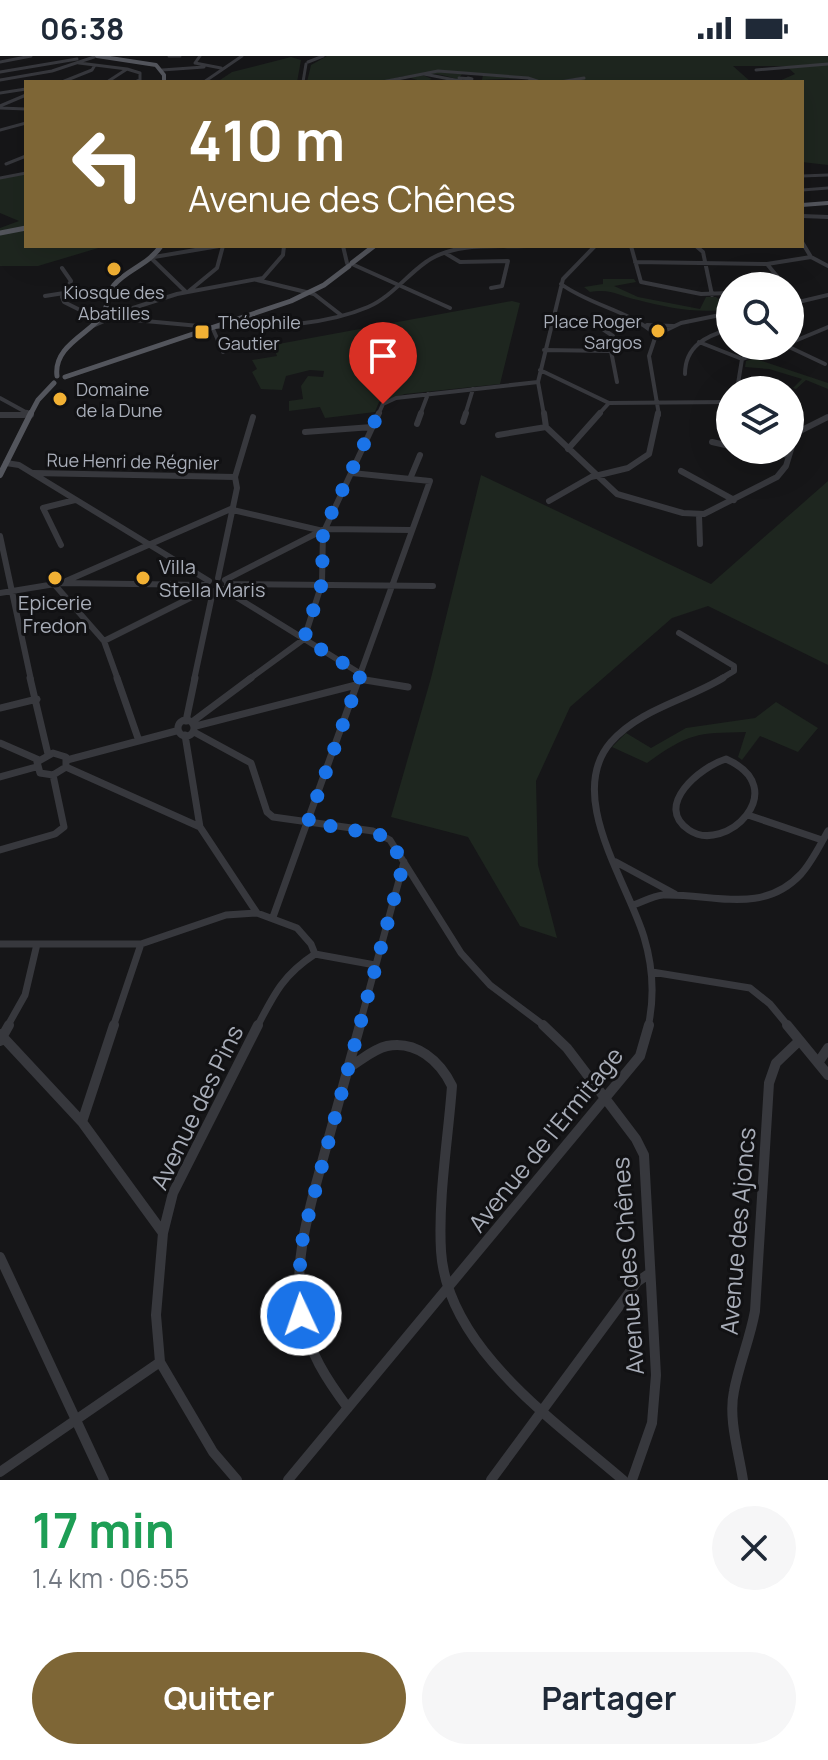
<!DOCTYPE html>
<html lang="fr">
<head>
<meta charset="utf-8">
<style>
	body { margin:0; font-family:Manrope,sans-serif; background:#f6f6f7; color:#1f2937; height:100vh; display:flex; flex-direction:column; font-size:30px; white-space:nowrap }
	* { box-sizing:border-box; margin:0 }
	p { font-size:26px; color:#747a83 }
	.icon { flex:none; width:44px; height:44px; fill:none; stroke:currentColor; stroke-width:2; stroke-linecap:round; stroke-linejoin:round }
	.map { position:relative; height:1424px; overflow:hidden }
	.details { display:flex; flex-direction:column; background:#fff; flex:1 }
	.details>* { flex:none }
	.hud { position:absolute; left:24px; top:24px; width:780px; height:168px; border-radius:0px; box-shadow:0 8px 32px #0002; background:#7e6636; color:#fff; overflow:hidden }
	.controls { position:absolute; left:716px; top:216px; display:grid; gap:16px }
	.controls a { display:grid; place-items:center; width:88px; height:88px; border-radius:50%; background:#fff; box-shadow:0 8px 32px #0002; font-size:40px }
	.pin { position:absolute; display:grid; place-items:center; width:68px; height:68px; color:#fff; margin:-82px -34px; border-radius:50% 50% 50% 0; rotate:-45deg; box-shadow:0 0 8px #0007 }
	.pin .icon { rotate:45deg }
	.me { position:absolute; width:88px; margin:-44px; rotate:357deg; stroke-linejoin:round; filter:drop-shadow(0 0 6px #0008) }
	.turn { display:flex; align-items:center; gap:28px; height:168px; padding:0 32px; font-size:36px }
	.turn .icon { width:104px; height:104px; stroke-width:2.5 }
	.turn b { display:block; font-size:56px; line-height:68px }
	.round { display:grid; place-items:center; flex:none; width:84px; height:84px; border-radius:42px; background:#f6f6f7 }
	.headline { display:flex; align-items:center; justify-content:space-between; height:136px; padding:0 32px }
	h1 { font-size:48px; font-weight:700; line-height:60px; color:#1e9e55 }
	.button { display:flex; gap:16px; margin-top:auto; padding:16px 32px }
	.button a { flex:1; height:92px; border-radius:48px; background:#7e6636; color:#fff; font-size:32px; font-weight:700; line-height:92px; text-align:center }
	.button a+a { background:#f6f6f7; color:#1f2937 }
	.status { display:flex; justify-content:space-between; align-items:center; height:56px; padding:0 40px; background:#fff; direction:ltr }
	.status svg { height:22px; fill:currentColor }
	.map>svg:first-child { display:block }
	.green { fill:#1e261f }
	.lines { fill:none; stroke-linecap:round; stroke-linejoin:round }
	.minor-far4 { stroke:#37383d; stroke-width:3 }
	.minor-far3 { stroke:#37383d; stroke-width:4 }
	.minor-far2 { stroke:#37383d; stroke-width:6 }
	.minor-far1 { stroke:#37383d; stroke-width:7 }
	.minor { stroke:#37383d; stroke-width:10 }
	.major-far2 { stroke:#53555c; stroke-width:4 }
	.major-far1 { stroke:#53555c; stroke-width:5 }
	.major { stroke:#53555c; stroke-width:6 }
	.route { stroke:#1a73e8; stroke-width:14; stroke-dasharray:0 25.2 }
	.poi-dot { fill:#f2b134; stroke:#111113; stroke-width:3 }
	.labels { text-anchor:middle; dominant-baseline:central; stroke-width:6; stroke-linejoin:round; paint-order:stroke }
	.far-poi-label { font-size:18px; fill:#a8adb8; stroke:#111113; text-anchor:start }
	.far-street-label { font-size:18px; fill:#a8adb8; stroke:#111113 }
	.poi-label { font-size:20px; fill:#a8adb8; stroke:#111113; text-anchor:start }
	.near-street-label { font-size:24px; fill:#a8adb8; stroke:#111113 }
</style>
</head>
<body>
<div class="status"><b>06:38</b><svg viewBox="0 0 49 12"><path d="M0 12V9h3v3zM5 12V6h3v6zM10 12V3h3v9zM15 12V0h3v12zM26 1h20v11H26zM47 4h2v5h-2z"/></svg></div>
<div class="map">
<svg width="828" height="1424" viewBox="0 0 828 1424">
	<rect width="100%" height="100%" fill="#161618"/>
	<path class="green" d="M 327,0 L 828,0 L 828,109 L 802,106 L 802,26 L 777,26 L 795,18 L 786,10 L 733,10 L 751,26 L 562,26 L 585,21 L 548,26 L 521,22 L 482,24 L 483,19 L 462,18 L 460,21 L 475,26 C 455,26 444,15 423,19 L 432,23 L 424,26 L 404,20 L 380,26 L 307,26 L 311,9 Z
		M 291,1 L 301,4 L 297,26 L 217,26 L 232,16 Z
		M 26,118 L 26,190 L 105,190 L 38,210 L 0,210 L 0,172 L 19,165 L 0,157 L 0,123 Z
		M 603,223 L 634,223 L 636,226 L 614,230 L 638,241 L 700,253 L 706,241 L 716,241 L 730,253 C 699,258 669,252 638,244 C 618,240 612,232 590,236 L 584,231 L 603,228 Z
		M 512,245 L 520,247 L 500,328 L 405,338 L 379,346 L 375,356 L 325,362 L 320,351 L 289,355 L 289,345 L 303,343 L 301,330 L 308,320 L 323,321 L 324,315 L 310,314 L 286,320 L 282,334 L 261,333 L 252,316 L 257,313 L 252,304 L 277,300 L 273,289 Z
		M 758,301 L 759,304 L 828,327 L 828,333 L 806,324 L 796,333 L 793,332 L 802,323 L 769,313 L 745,311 L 746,305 Z
		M 481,419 L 711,528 L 828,425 L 828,609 L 708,550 L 672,562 L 570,651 L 536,725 L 538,809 L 557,882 L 520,870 L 468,781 L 391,761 L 431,622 Z
		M 776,646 L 818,672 L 798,696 L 760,680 L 742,704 L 738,701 L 746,676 C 696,677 689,677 647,707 L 612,691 L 626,677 L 651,692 L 686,672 L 755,662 Z"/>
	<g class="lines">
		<path class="minor-far4" d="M 169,0 L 180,0
			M 200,0 L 195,7 L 221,12
			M 0,6 L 31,0
			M 308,6 L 323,0
			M 79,7 L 127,13 L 107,26
			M 127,13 L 140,17 L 140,24 L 135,26
			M 162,14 L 204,11
			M 756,14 L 828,8
			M 0,16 L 77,3
			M 424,18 L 465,26
			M 459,22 L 472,23
			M 468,22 L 472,23
			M 0,24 L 52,15 L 94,1
			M 62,26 L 92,14 L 95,9
			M 204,26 L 242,0
			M 303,26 L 306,8
			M 382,26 L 438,15 L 528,22 L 540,26
			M 560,26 L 584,22
			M 0,37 L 26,33
			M 0,50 L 26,39
			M 0,52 L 26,53
			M 0,74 L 26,67
			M 6,108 L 26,100
			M 802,120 L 828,119
			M 0,122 L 26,117
			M 802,134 L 828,132"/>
		<path class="minor-far3" d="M 802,160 L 828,161
			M 802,186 L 811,201 L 828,210
			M 343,190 L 347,207
			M 631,190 L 641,226 L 701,238 L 730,237
			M 696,190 L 703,196 L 712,239
			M 445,197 L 460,206 L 508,205 L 502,230 L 491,232
			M 154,201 L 219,190
			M 152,203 L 186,236
			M 635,206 L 767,208 L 811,201
			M 767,208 L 785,230
			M 354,209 L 450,252
			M 62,212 L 71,225 L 62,241 L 64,246 L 82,255 L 103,258
			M 257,224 L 314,238 L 341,259
			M 561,228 C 591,250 629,254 656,279
			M 189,235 L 217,212 L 223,190
			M 45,240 L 64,237
			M 790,248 L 828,239
			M 113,262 L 210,271
			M 647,269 L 673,270
			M 93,270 L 133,252 L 177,238 L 263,222 L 283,199 L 284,190
			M 217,271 C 267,270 321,271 368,251 C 391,241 406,220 426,206 C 454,186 494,191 527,190
			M 213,273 L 223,296
			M 604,274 L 613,280 L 611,295 L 617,326
			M 699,286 L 742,303
			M 790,287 L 828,271
			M 787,290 L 825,308
			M 544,294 L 611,295
			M 540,314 L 609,347 L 730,346
			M 685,318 C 685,290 706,280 730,273
			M 738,327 L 783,334
			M 737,334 L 742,303 L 781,290
			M 0,342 L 31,359
			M 0,359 L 24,359
			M 378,359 L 383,348 L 396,342 L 538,326
			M 420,359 L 428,338
			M 465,359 L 473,333
			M 544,359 L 538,326 L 563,223 L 595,190
			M 598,359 L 609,347
			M 659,359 L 649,300 L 656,279 L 681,267 L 730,257"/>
		<path class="minor-far2" d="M 27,357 L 31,359
			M 544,357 L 546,371 L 617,438 L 683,457 L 704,458 L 777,421 L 786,410 L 796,377 L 828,361
			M 0,359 L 24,359
			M 463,366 L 466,357
			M 417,368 L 421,357
			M 305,376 L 372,371
			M 498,379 L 546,371
			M 712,386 L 730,390
			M 568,393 L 600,357
			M 757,394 L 788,399
			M 6,407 L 19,409 L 209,525
			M 681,415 L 734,444
			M 33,417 L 235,421
			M 352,417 L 430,425 L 358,624
			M 410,423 L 420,399
			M 549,445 L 591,421 L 628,412 L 649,398 L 658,357
			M 233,454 L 323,475 L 322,527 L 304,583 L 248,624
			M 699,459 L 700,488
			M 325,473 L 379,357
			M 0,480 L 31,624
			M 61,489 L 43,452 L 75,444
			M 218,522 L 237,432 L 235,421 L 253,361
			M 225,524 L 325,473 L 411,474
			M 66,525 L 233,452
			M 54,528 L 104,585 L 118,624
			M 227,528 L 433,530
			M 223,533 L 361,618
			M 0,537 L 61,527 L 206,529
			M 679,577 L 734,610 L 734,615 L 719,624
			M 104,585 L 208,533
			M 359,623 L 367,624
			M 194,624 L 213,535"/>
		<path class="minor-far1" d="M 30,622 L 48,698
			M 117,622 L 139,685
			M 359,623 L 408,631
			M 0,652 L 37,643
			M178 672a8 8 0 1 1 16 0a8 8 0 1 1-16 0Z
			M 186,665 L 195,622
			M 192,666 L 251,622
			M 196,670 L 356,629
			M 194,676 L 251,707 L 267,756 L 273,761 L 373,775 L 390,784 L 461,897 L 490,929 L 546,971
			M 185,679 L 200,771 L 257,857
			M 0,687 L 39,704
			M 53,697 L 66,701 L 66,711 L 53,719 L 40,717 L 37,706 Z
			M 726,703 C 794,733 725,799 689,774 C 653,750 700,711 726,703 Z
			M 67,704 L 176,675
			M 66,711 L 200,771
			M 0,721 L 36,711
			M 748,759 L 822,784
			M 0,794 L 55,778 L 64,771 L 53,719
			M 616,806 L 675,838
			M 633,849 C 642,846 653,840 663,839 C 711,837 762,860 801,818 C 812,806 820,789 828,775
			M 273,861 L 359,622
			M 0,888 L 141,888 L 226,859 L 257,857 L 297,872 L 311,888 L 315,898
			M 652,916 L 750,932 L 770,948 L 789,971
			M 7,971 L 25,939 L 37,888
			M 113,971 L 141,888
			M 257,971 C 274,938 283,919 315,898 L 375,909
			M 359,971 L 404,806
			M 648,971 C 655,940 653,911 644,881 C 627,825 565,739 611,686 C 640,653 687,644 723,622"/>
		<path class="minor" d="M 543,969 L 567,992 L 636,1083 L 644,1099 L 656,1319 L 652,1367 L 632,1424
			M 787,969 L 828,1019
			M 0,978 L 82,1066 L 163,1177
			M 0,985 L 9,969
			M 818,1007 L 828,992
			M 348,1012 C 360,1005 373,993 387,990 C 416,984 440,1005 452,1030 C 448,1084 438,1141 441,1195 C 447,1292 556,1366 623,1424
			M 82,1066 L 114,969
			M 0,1201 L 104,1424
			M 348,1352 C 327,1324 308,1295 302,1260 C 292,1205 310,1151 324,1099 C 336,1056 348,1012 360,969
			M 0,1416 L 160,1306
			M 237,1424 L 213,1396 L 160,1306 L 156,1259 L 163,1177 L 173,1137 L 258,969
			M 288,1424 L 640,1000 L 649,969
			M 491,1424 L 637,1226 L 650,1217
			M 743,1424 C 739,1397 728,1363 734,1335 C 739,1308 750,1283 755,1255 L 769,1027 L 776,1007 L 799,985"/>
		<path class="major-far2" d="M 97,0 L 156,9 L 164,19 L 164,26
			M 802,149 L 828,147"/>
		<path class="major-far1" d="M 0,177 L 26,172
			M 352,207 L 374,190
			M 57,320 C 53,289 92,277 103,258 C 108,250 108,237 114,229 C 126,214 148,209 161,190
			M 65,321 L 291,245 L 324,229 L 349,210
			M 30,359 L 38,344 L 54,327"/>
		<path class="major" d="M 0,419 L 31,357"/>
	</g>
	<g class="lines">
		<path class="route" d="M 301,1259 L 298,1229 L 303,1180 L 404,806 L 385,780 L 308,766 L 361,618 L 304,583 L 322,527 L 323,475 L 383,348"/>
	</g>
	<g class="poi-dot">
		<circle cx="114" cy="213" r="8"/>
		<circle cx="658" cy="275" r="8"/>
		<rect x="194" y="268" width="16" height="16" rx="4"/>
		<circle cx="60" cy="343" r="8"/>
		<circle cx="55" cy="522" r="8"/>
		<circle cx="143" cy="522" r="8"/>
	</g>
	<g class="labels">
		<g class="far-poi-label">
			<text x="114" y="236" text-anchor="middle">Kiosque des<tspan x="114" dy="21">Abatilles</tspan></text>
			<text x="642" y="265" text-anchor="end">Place Roger<tspan x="642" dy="21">Sargos</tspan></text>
			<text x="218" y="266">Théophile<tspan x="218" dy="21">Gautier</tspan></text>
			<text x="76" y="333">Domaine<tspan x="76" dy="21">de la Dune</tspan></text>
		</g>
		<g class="far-street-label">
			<text transform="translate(133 405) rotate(1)">Rue Henri de Régnier</text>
		</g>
		<g class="poi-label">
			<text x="159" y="510">Villa<tspan x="159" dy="23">Stella Maris</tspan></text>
			<text x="55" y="546" text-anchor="middle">Epicerie<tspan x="55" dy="23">Fredon</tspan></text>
		</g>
		<g class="near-street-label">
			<text transform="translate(196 1051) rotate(-64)">Avenue des Pins</text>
			<text transform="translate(545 1083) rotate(-51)">Avenue de l'Ermitage</text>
			<text transform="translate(737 1175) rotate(-85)">Avenue des Ajoncs</text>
			<text transform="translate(627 1210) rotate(-94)">Avenue des Chênes</text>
		</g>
	</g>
</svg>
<div class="controls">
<a><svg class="icon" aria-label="search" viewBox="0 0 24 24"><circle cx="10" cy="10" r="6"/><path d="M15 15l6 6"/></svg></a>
<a><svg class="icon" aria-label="layers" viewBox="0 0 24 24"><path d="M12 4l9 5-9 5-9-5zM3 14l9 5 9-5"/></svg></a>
</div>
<div class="pin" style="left:383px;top:348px;background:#d93025"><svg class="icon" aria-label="arrive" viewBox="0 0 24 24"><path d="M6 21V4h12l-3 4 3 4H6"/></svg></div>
<svg class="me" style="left:301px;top:1259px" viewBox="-20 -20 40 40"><circle r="17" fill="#1a73e8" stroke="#fff" stroke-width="3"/><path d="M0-11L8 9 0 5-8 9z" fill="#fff"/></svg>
<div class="hud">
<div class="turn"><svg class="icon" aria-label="left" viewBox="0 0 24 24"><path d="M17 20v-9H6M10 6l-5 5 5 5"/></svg><div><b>410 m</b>Avenue des Chênes</div></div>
</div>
</div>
<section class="details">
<div class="headline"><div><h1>17 min</h1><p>1.4 km · 06:55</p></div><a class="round"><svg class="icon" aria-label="close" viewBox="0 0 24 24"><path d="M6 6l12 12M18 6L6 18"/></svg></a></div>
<div class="button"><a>Quitter</a><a>Partager</a></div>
</section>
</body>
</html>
